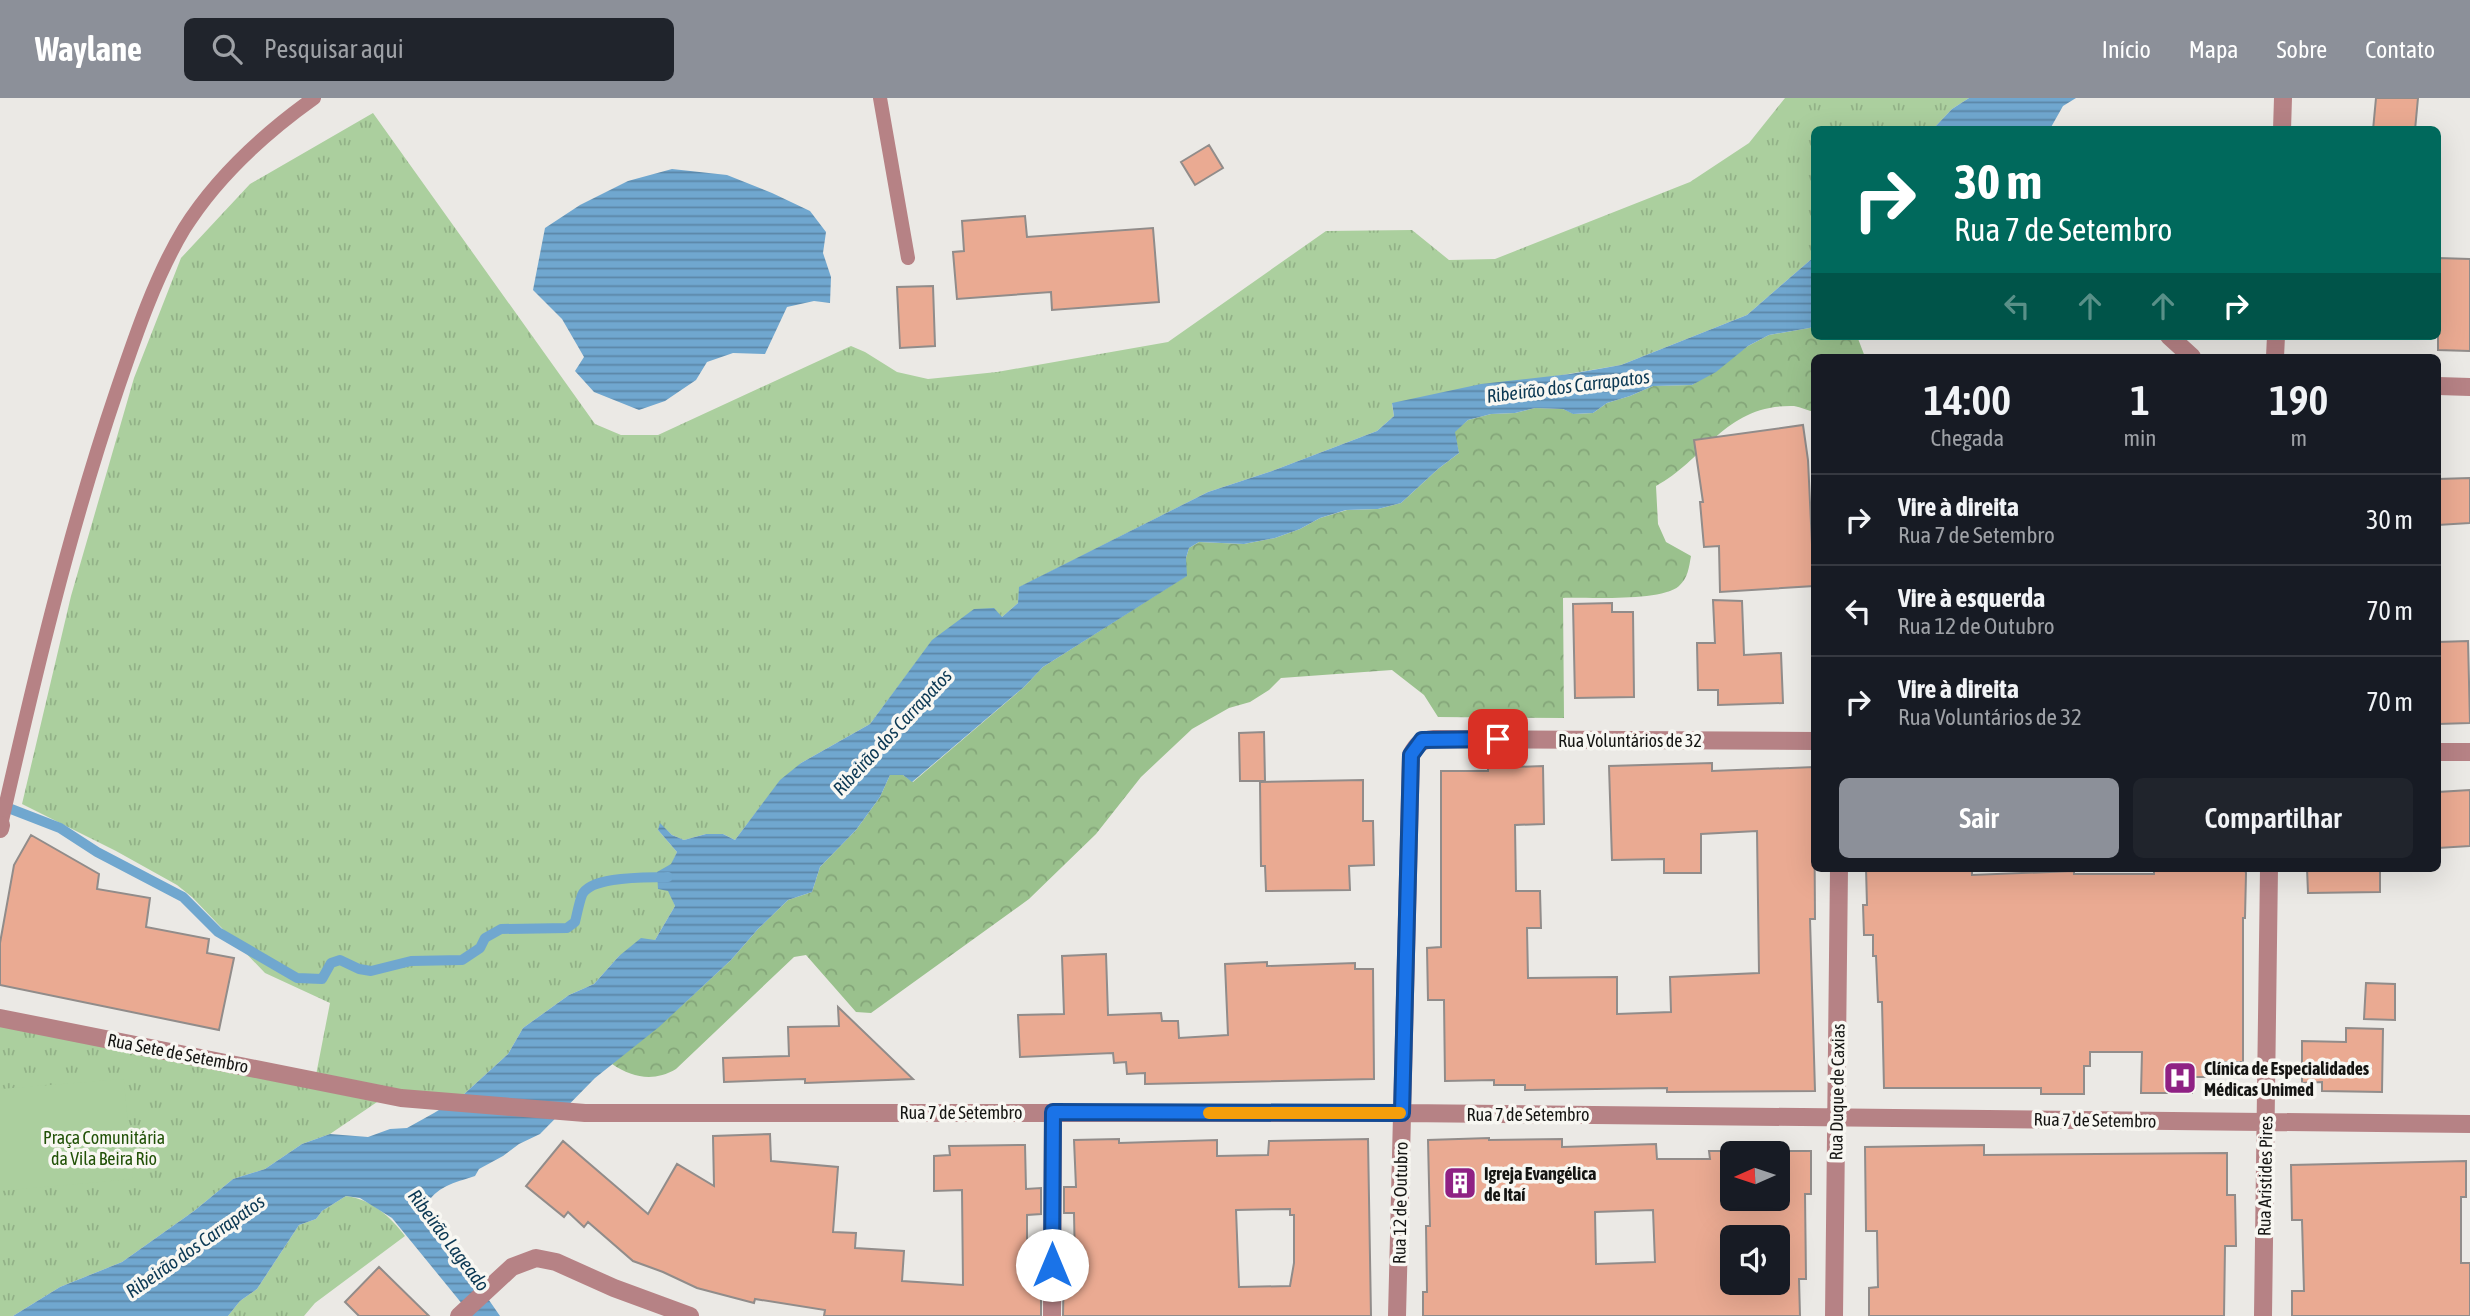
<!DOCTYPE html>
<html lang="pt">
<head>
<meta charset="utf-8">
<style>
	body { margin:0; font-family:"Asap Condensed",sans-serif; background:#20242c; color:#f1f3f6; height:100vh; display:flex; flex-direction:column; font-size:26px; white-space:nowrap }
	* { box-sizing:border-box; margin:0 }
	p { font-size:23px; color:#9ea1a6 }
	.icon { flex:none; width:38px; height:38px; fill:none; stroke:currentColor; stroke-width:2; stroke-linecap:round; stroke-linejoin:round }
	.map { position:relative; flex:1; overflow:hidden }
	.panel { position:absolute; left:1811px; top:256px; width:630px; height:518px; display:flex; flex-direction:column; background:#171b24; border-radius:10px; box-shadow:0 7px 28px #0002 }
	.panel>* { flex:none }
	.hud { position:absolute; left:1811px; top:28px; width:630px; height:214px; border-radius:10px; box-shadow:0 7px 28px #0002; background:#00695c; color:#fff; overflow:hidden }
	.needle { width:46px; rotate:267deg }
	.buttons { position:absolute; left:1720px; top:1043px; display:grid; gap:14px }
	.buttons a { display:grid; place-items:center; width:70px; height:70px; border-radius:10px; background:#171b24; box-shadow:0 7px 28px #0002; font-size:35px }
	.pin { position:absolute; display:grid; place-items:center; width:60px; height:60px; color:#fff; margin:-30px; border-radius:14px; box-shadow:0 4px 10px #0006 }
	.me { position:absolute; width:77px; margin:-38px; rotate:0deg; stroke-linejoin:round; filter:drop-shadow(0 0 5px #0008) }
	.turn { display:flex; align-items:center; gap:24px; height:147px; padding:0 28px; font-size:32px }
	.turn .icon { width:91px; height:91px; stroke-width:2.5 }
	.turn b { display:block; font-size:49px; line-height:60px }
	.lanes { display:flex; align-items:center; height:66px; padding:0 28px; background:#0003; justify-content:center; gap:35px; direction:ltr }
	.lanes .off { opacity:.35 }
	.eta { display:flex; justify-content:space-evenly; align-items:center; height:119px; text-align:center }
	.eta b { font-size:42px; font-weight:600; line-height:49px }
	.cta { display:flex; gap:14px; margin-top:auto; padding:14px 28px }
	.cta a { flex:1; height:80px; border-radius:10px; background:#8c9099; color:#fff; font-size:28px; font-weight:600; line-height:80px; text-align:center }
	.cta a+a { background:#20242c; color:#f1f3f6 }
	ul { padding:0; list-style:none }
	li { display:flex; align-items:center; gap:21px; height:91px; padding:0 28px; border-top:2px solid #363941 }
	li div { flex:1 }
	li b { display:block; font-size:26px }
	li em { font-style:normal }
	header { display:flex; align-items:center; gap:42px; box-sizing:border-box; height:98px; padding:0 35px; background:#8c9099; color:#fff }
	header strong { font-size:33px }
	nav { display:flex; gap:38px; margin-inline-start:auto; font-size:24px }
	.search { width:490px; height:63px; background:#20242c; display:flex; align-items:center; gap:18px; box-sizing:border-box; padding:0 24px; border-radius:10px; color:#9ea1a6; font-size:26px }
	.map>svg:first-child { display:block }
	.grass { fill:url(#grass-tufts) }
	.forest { fill:url(#forest-crowns) }
	.garden { fill:#abcf9e }
	.water { fill:url(#water-rules) }
	.lines { fill:none; stroke-linecap:round; stroke-linejoin:round }
	.stream { stroke:#70a7cf; stroke-width:10 }
	.building { fill:#eaaa92; stroke:#918c8a; stroke-width:2; fill-rule:evenodd }
	.lane { stroke:#b68285; stroke-width:14 }
	.street { stroke:#b68285; stroke-width:18 }
	.route-casing { stroke:#114b97; stroke-width:18 }
	.route { stroke:#1a73e8; stroke-width:12 }
	.slow { stroke:#f59e0b; stroke-width:12 }
	.labels { text-anchor:middle; dominant-baseline:central; stroke-width:7; stroke-linejoin:round; paint-order:stroke }
	.street-label { font-size:18px; fill:#151513; stroke:#f8f7f2 }
	.poi-label { font-size:18px; font-weight:bold; fill:#151513; stroke:#f8f7f2; text-anchor:start }
	.park-label { font-size:18px; fill:#215107; stroke:#f8f7f2 }
	.water-label { font-size:19px; font-style:italic; fill:#0b3853; stroke:#f8f7f2 }
</style>
</head>
<body>
<header>
<strong>Waylane</strong>
<div class="search"><svg class="icon" aria-label="search" viewBox="0 0 24 24"><circle cx="10" cy="10" r="6"/><path d="M15 15l6 6"/></svg>Pesquisar aqui</div>
<nav><a>Início</a><a>Mapa</a><a>Sobre</a><a>Contato</a></nav>
</header>
<div class="map">
<svg width="2470" height="1218" viewBox="0 0 2470 1218">
	<defs>
		<pattern id="grass-tufts" width="24" height="20" patternUnits="userSpaceOnUse" patternTransform="scale(1.75)"><rect width="24" height="20" fill="#abcf9e"/><path d="M3 7l-1-3M5 7V3M7 7l1-3M15 17l-1-3M17 17v-4M19 17l1-3" fill="none" stroke="#92b187"/></pattern>
		<pattern id="forest-crowns" width="20" height="18" patternUnits="userSpaceOnUse" patternTransform="scale(1.75)"><rect width="20" height="18" fill="#9ac18d"/><path d="M2 6a3 3 0 1 1 6 0M12 15a3 3 0 1 1 6 0" fill="none" stroke="#84a579"/></pattern>
		<pattern id="water-rules" width="6" height="5" patternUnits="userSpaceOnUse" patternTransform="scale(1.75)"><rect width="6" height="5" fill="#70a7cf"/><path d="M0 2.5h6" fill="none" stroke="#5b87a7"/></pattern>
	</defs>
	<rect width="100%" height="100%" fill="#ebe9e5"/>
	<path class="grass" d="M 1785,0 L 1969,0 L 1952,11 L 1933,31 L 1815,32 L 1815,158 L 1747,217 L 1621,267 L 1392,306 L 1394,318 L 1377,333 L 1272,373 L 1208,394 L 1020,489 L 1018,505 L 1002,519 L 932,543 L 870,626 L 801,665 L 763,705 L 735,742 L 723,736 L 706,736 L 684,742 L 672,737 L 660,726 L 658,732 L 677,754 C 668,772 667,789 675,808 L 655,842 L 619,858 L 594,886 L 569,897 L 523,930 L 508,956 L 462,998 L 393,992 L 316,977 L 330,905 L 265,875 L 192,799 L 177,787 L 116,753 L 22,706 L 71,498 L 134,280 L 181,160 L 250,86 L 373,15 L 595,326 L 621,337 L 658,337 L 851,248 L 865,254 L 897,274 L 928,281 L 997,274 L 1168,244 L 1326,133 L 1412,132 L 1449,162 L 1495,161 L 1690,84 L 1749,45 Z
		M 0,922 L 380,1002 L 330,1036 L 302,1046 L 265,1071 L 233,1081 L 194,1113 L 122,1164 L 60,1189 L 13,1218 L 0,1218 Z
		M 346,1098 C 371,1101 391,1119 405,1138 L 315,1205 L 304,1218 L 228,1218 L 240,1203 L 257,1191 L 299,1127 L 316,1121 L 322,1113 Z"/>
	<path class="forest" d="M 1815,229 L 1815,238 L 1857,238 L 1865,259 L 1815,259 L 1815,314 C 1808,313 1801,309 1794,308 C 1725,306 1707,360 1656,388 L 1658,426 L 1666,444 L 1691,458 C 1689,469 1688,480 1679,488 C 1661,504 1589,499 1563,500 L 1564,620 L 1438,619 L 1424,597 L 1392,572 L 1281,580 L 1269,592 L 1250,604 L 1229,610 L 1192,631 L 1141,679 L 1096,736 L 1029,801 L 871,915 L 856,914 L 806,857 L 794,859 L 676,971 C 654,984 633,980 612,966 L 679,910 L 731,862 L 758,831 L 788,802 L 812,794 L 820,769 L 856,732 L 880,699 L 890,677 L 903,677 L 913,684 L 1024,589 L 1043,569 L 1186,478 L 1186,460 L 1189,450 L 1199,444 L 1244,446 L 1275,440 L 1300,431 L 1320,420 L 1347,412 L 1378,411 L 1401,405 L 1438,371 L 1459,355 L 1454,334 L 1468,322 L 1491,316 L 1515,315 L 1535,310 L 1563,311 L 1574,316 L 1593,315 L 1607,305 L 1630,298 L 1653,288 L 1692,287 L 1748,248 L 1769,237 Z"/>
	<path class="garden" d="M 124,981 L 133,1081 L 0,1093 L 0,991 Z"/>
	<path class="water" d="M 1969,0 L 2076,0 L 2063,8 L 2050,31 L 1933,31 L 1952,11 Z
		M 672,71 L 727,77 L 772,95 L 810,113 L 826,134 L 823,155 L 831,179 L 830,205 L 814,203 L 787,209 L 765,256 L 733,255 L 707,264 L 696,282 L 665,303 L 639,312 L 594,294 L 575,273 L 584,259 L 562,221 L 533,192 L 545,130 L 580,107 L 628,83 Z
		M 1815,158 L 1815,229 L 1769,237 L 1748,248 L 1716,274 L 1692,287 L 1653,288 L 1630,298 L 1607,305 L 1593,315 L 1573,316 L 1563,311 L 1535,310 L 1515,315 L 1491,316 L 1468,322 L 1455,334 L 1459,355 L 1438,371 L 1401,405 L 1378,411 L 1346,412 L 1320,420 L 1300,431 L 1275,440 L 1244,446 L 1199,444 L 1189,450 L 1186,460 L 1187,478 L 1043,569 L 1024,589 L 912,684 L 903,677 L 890,677 L 880,699 L 856,732 L 820,769 L 812,794 L 788,802 L 758,831 L 731,862 L 659,929 L 595,980 L 540,1036 L 519,1046 L 503,1058 L 479,1071 L 475,1078 C 454,1085 436,1088 425,1109 L 439,1136 L 455,1153 L 500,1218 L 472,1218 L 392,1120 L 360,1100 L 346,1098 L 322,1113 L 316,1121 L 299,1127 L 257,1191 L 240,1203 L 228,1218 L 13,1218 L 60,1189 L 122,1164 L 194,1113 L 233,1081 L 265,1071 L 302,1046 L 330,1036 L 368,1039 L 390,1031 L 407,1030 L 434,1015 L 462,998 L 508,956 L 523,930 L 569,897 L 594,886 L 619,858 L 641,840 L 655,842 L 675,808 L 668,793 L 658,791 L 657,774 L 671,766 L 677,754 L 658,732 L 660,725 L 672,737 L 684,742 L 706,736 L 723,736 L 735,742 L 780,682 L 801,665 L 870,626 L 932,542 L 974,511 L 994,510 L 1002,519 L 1018,505 L 1019,489 L 1208,394 L 1272,373 L 1377,333 L 1394,318 L 1392,305 L 1481,286 L 1570,276 L 1621,267 L 1747,217 Z"/>
	<g class="lines">
		<path class="stream" d="M 11,711 L 60,730 L 97,754 L 183,799 L 218,834 L 297,880 L 322,881 L 331,865 L 340,862 L 359,871 L 371,873 L 411,863 L 462,862 L 480,850 L 485,840 L 501,831 L 567,830 L 575,824 C 577,816 579,805 582,797 C 591,777 650,780 668,779"/>
	</g>
	<path class="building" d="M 2376,0 L 2418,0 L 2415,32 L 2373,32 Z
		M 1209,47 L 1223,70 L 1195,87 L 1181,64 Z
		M 1025,118 L 1027,139 L 1153,130 L 1159,204 L 1052,212 L 1051,194 L 957,201 L 953,154 L 964,153 L 962,123 Z
		M 2438,160 L 2470,161 L 2470,253 L 2438,252 Z
		M 933,188 L 935,248 L 900,250 L 897,189 Z
		M 1803,327 L 1808,362 L 1814,488 L 1720,494 L 1719,448 L 1704,449 L 1700,404 L 1703,404 L 1694,342 Z
		M 2470,380 L 2470,425 L 2438,427 L 2438,381 Z
		M 1713,502 L 1742,503 L 1744,557 L 1781,555 L 1783,605 L 1718,607 L 1718,592 L 1698,592 L 1697,545 L 1715,545 Z
		M 1612,505 L 1612,514 L 1633,514 L 1634,599 L 1575,600 L 1573,506 Z
		M 2468,543 L 2470,625 L 2438,626 L 2438,544 Z
		M 1264,634 L 1265,683 L 1240,683 L 1239,635 Z
		M 1712,665 L 1712,673 L 1814,669 L 1815,821 L 1810,821 L 1815,993 L 1667,994 L 1667,990 L 1525,992 L 1525,987 L 1494,987 L 1494,982 L 1445,983 L 1444,902 L 1428,902 L 1427,850 L 1441,849 L 1441,673 L 1488,673 L 1488,670 L 1543,668 L 1544,726 L 1515,727 L 1516,793 L 1540,793 L 1541,830 L 1527,830 L 1528,880 L 1617,879 L 1617,916 L 1671,914 L 1670,879 L 1759,875 L 1757,733 L 1701,736 L 1701,775 L 1664,775 L 1664,761 L 1612,762 L 1609,668 Z
		M 1363,682 L 1363,723 L 1373,723 L 1374,767 L 1349,768 L 1350,792 L 1266,793 L 1265,768 L 1261,768 L 1260,684 Z
		M 2470,692 L 2470,748 L 2438,750 L 2438,694 Z
		M 31,737 L 99,776 L 97,791 L 150,800 L 146,829 L 209,841 L 207,855 L 234,860 L 219,932 L 0,887 L 0,845 L 14,767 Z
		M 1866,770 L 1972,770 L 1972,777 L 2074,773 L 2074,776 L 2154,776 L 2154,770 L 2244,770 L 2246,775 L 2245,820 L 2243,820 L 2243,964 L 2211,964 L 2211,979 L 2193,979 L 2192,995 L 2141,995 L 2142,954 L 2090,954 L 2090,968 L 2084,968 L 2084,996 L 2041,996 L 2041,990 L 1884,990 L 1882,904 L 1878,904 L 1876,858 L 1873,858 L 1873,837 L 1864,837 L 1863,807 L 1867,807 Z
		M 2307,770 L 2380,770 L 2380,794 L 2308,795 Z
		M 1106,856 L 1108,917 L 1161,915 L 1162,923 L 1178,923 L 1179,940 L 1228,937 L 1225,866 L 1267,864 L 1267,868 L 1355,865 L 1355,871 L 1373,871 L 1374,981 L 1145,986 L 1145,975 L 1127,976 L 1126,964 L 1114,965 L 1113,955 L 1020,959 L 1018,917 L 1064,916 L 1062,858 Z
		M 2366,885 L 2395,886 L 2395,922 L 2364,921 Z
		M 838,909 L 913,981 L 805,985 L 805,981 L 724,984 L 723,960 L 789,958 L 788,929 L 839,928 Z
		M 2346,930 L 2383,931 L 2382,994 L 2322,993 L 2322,984 L 2302,985 L 2302,943 L 2346,944 Z
		M 770,1036 L 771,1063 L 838,1069 L 833,1134 L 856,1135 L 855,1150 L 904,1153 L 902,1183 L 963,1187 L 962,1092 L 934,1093 L 934,1058 L 950,1057 L 949,1048 L 1025,1047 L 1026,1091 L 1041,1090 L 1041,1116 L 1027,1117 L 1027,1166 L 1041,1166 L 1041,1218 L 824,1218 L 825,1212 L 755,1201 L 754,1205 L 697,1190 L 663,1174 L 633,1163 L 588,1124 L 584,1129 L 568,1114 L 564,1119 L 526,1088 L 563,1043 L 648,1116 L 677,1066 L 714,1088 L 713,1038 Z
		M 1489,1040 L 1489,1042 L 1562,1041 L 1562,1049 L 1656,1046 L 1657,1061 L 1710,1061 L 1709,1053 L 1811,1053 L 1811,1096 L 1805,1096 L 1806,1181 L 1799,1181 L 1800,1218 L 1423,1218 L 1423,1194 L 1427,1194 L 1426,1128 L 1430,1128 L 1428,1042 ZM 1732,1055 L 1778,1055 L 1778,1101 L 1732,1101 ZM 1653,1112 L 1655,1164 L 1596,1166 L 1595,1114 ZM 1732,1139 L 1778,1139 L 1778,1185 L 1732,1185 Z
		M 1119,1041 L 1119,1045 L 1217,1042 L 1217,1058 L 1268,1057 L 1269,1043 L 1368,1041 L 1371,1218 L 1063,1218 L 1064,1165 L 1075,1165 L 1074,1115 L 1064,1115 L 1064,1089 L 1076,1089 L 1074,1042 ZM 1290,1111 L 1290,1117 L 1294,1117 L 1294,1165 L 1290,1188 L 1239,1189 L 1236,1112 Z
		M 1984,1047 L 1984,1057 L 2227,1055 L 2227,1097 L 2235,1097 L 2236,1148 L 2225,1148 L 2224,1218 L 1869,1218 L 1869,1190 L 1878,1189 L 1877,1133 L 1866,1133 L 1865,1049 Z
		M 2466,1063 L 2466,1099 L 2461,1099 L 2461,1165 L 2470,1165 L 2470,1218 L 2292,1218 L 2292,1193 L 2304,1193 L 2302,1122 L 2292,1122 L 2291,1067 Z
		M 379,1169 L 429,1218 L 359,1218 L 345,1204 Z"/>
	<g class="lines">
		<path class="lane" d="M 880,0 L 908,160
			M 1,727 C 34,581 69,433 117,292 C 135,239 155,179 184,131 C 216,80 265,35 314,0"/>
		<path class="street" d="M 2282,32 L 2283,0
			M 2169,238 L 2192,259
			M 2275,259 L 2276,238
			M 2438,288 L 2470,289
			M 2438,654 L 2470,654
			M 0,731 L 1,727
			M 0,920 L 401,1000 L 585,1015 L 1402,1015 L 2470,1026
			M 459,1218 L 512,1169 L 536,1160 L 556,1164 L 614,1190 L 690,1218
			M 1052,1218 L 1053,1014
			M 1397,1218 L 1411,657 C 1417,646 1421,642 1434,641 L 1815,643
			M 1834,1218 L 1839,770
			M 2263,1218 L 2269,770"/>
	</g>
	<g class="lines">
		<defs>
			<path id="route" d="M 1052,1167 L 1053,1014 L 1402,1015 L 1411,657 L 1422,642 L 1498,641"/>
		</defs>
		<use href="#route" class="route-casing"/>
		<use href="#route" class="route"/>
		<path class="slow" d="M 1209,1015 L 1400,1015"/>
	</g>
	<defs>
		<symbol id="hospital-square" viewBox="-11 -11 22 22"><rect x="-9" y="-9" width="18" height="18" rx="4" fill="#8f2184" stroke="#f8f7f2"/><path d="M-5-5h3v3.5h4V-5h3V5h-3V1.5h-4V5h-3Z" fill="#fff"/></symbol>
		<symbol id="building-square" viewBox="-11 -11 22 22"><rect x="-9" y="-9" width="18" height="18" rx="4" fill="#8f2184" stroke="#f8f7f2"/><path d="M-4-6H4V6H1V3H-1V6H-4ZM-2.5-4.3h1.7v1.8h-1.7ZM.8-4.3h1.7v1.8H.8ZM-2.5-1h1.7V.8h-1.7ZM.8-1h1.7V.8H.8Z" fill="#fff"/></symbol>
	</defs>
	<g fill-rule="evenodd">
		<use href="#hospital-square" x="2161" y="961" width="38" height="38"/>
		<use href="#building-square" x="1441" y="1066" width="38" height="38"/>
	</g>
	<g class="labels">
		<g class="street-label">
			<text x="1630" y="642">Rua Voluntários de 32</text>
			<text transform="translate(178 955) rotate(11)">Rua Sete de Setembro</text>
			<text transform="translate(1837 994) rotate(-89)">Rua Duque de Caxias</text>
			<text x="961" y="1014">Rua 7 de Setembro</text>
			<text x="1528" y="1016">Rua 7 de Setembro</text>
			<text transform="translate(2095 1022) rotate(1)">Rua 7 de Setembro</text>
			<text transform="translate(2265 1078) rotate(-89)">Rua Aristides Pires</text>
			<text transform="translate(1400 1105) rotate(-89)">Rua 12 de Outubro</text>
		</g>
		<g class="poi-label">
			<text x="2204" y="970">Clínica de Especialidades<tspan x="2204" dy="21">Médicas Unimed</tspan></text>
			<text x="1484" y="1075">Igreja Evangélica<tspan x="1484" dy="21">de Itaí</tspan></text>
		</g>
		<g class="park-label">
			<text x="104" y="1039">Praça Comunitária<tspan x="104" dy="21">da Vila Beira Rio</tspan></text>
		</g>
		<g class="water-label">
			<text transform="translate(1568 288) rotate(-7)">Ribeirão dos Carrapatos</text>
			<text transform="translate(892 634) rotate(-47)">Ribeirão dos Carrapatos</text>
			<text transform="translate(449 1142) rotate(53)">Ribeirão Lageado</text>
			<text transform="translate(195 1148) rotate(-35)">Ribeirão dos Carrapatos</text>
		</g>
	</g>
</svg>
<div class="buttons">
<a><svg class="needle" viewBox="-14 -14 28 28"><path d="M0-13l5 13h-10z" fill="#e53935"/><path d="M0 13l5-13h-10z" fill="#9ea1a6"/></svg></a>
<a><svg class="icon" aria-label="sound" viewBox="0 0 24 24"><path d="M4 9h4l5-4v14l-5-4H4zM17 9q2 3 0 6"/></svg></a>
</div>
<div class="pin" style="left:1498px;top:641px;background:#d93025"><svg class="icon" aria-label="arrive" viewBox="0 0 24 24"><path d="M6 21V4h12l-3 4 3 4H6"/></svg></div>
<svg class="me" style="left:1052px;top:1167px" viewBox="-20 -20 40 40"><circle r="19" fill="#fff"/><path d="M0-13L10 11 0 6-10 11z" fill="#1a73e8"/></svg>
<div class="hud">
<div class="turn"><svg class="icon" aria-label="right" viewBox="0 0 24 24"><path d="M7 20v-9h11M14 6l5 5-5 5"/></svg><div><b>30 m</b>Rua 7 de Setembro</div></div>
<div class="lanes"><svg class="icon off" aria-label="left" viewBox="0 0 24 24"><path d="M17 20v-9H6M10 6l-5 5 5 5"/></svg><svg class="icon off" aria-label="ahead" viewBox="0 0 24 24"><path d="M12 20V5M6 11l6-6 6 6"/></svg><svg class="icon off" aria-label="ahead" viewBox="0 0 24 24"><path d="M12 20V5M6 11l6-6 6 6"/></svg><svg class="icon" aria-label="right" viewBox="0 0 24 24"><path d="M7 20v-9h11M14 6l5 5-5 5"/></svg></div>
</div>
<section class="panel">
<div class="eta">
<div><b>14:00</b><p>Chegada</p></div>
<div><b>1</b><p>min</p></div>
<div><b>190</b><p>m</p></div>
</div>
<ul>
<li><svg class="icon" aria-label="right" viewBox="0 0 24 24"><path d="M7 20v-9h11M14 6l5 5-5 5"/></svg><div><b>Vire à direita</b><p>Rua 7 de Setembro</p></div><em>30 m</em></li>
<li><svg class="icon" aria-label="left" viewBox="0 0 24 24"><path d="M17 20v-9H6M10 6l-5 5 5 5"/></svg><div><b>Vire à esquerda</b><p>Rua 12 de Outubro</p></div><em>70 m</em></li>
<li><svg class="icon" aria-label="right" viewBox="0 0 24 24"><path d="M7 20v-9h11M14 6l5 5-5 5"/></svg><div><b>Vire à direita</b><p>Rua Voluntários de 32</p></div><em>70 m</em></li>
</ul>
<div class="cta"><a>Sair</a><a>Compartilhar</a></div>
</section>
</div>
</body>
</html>
